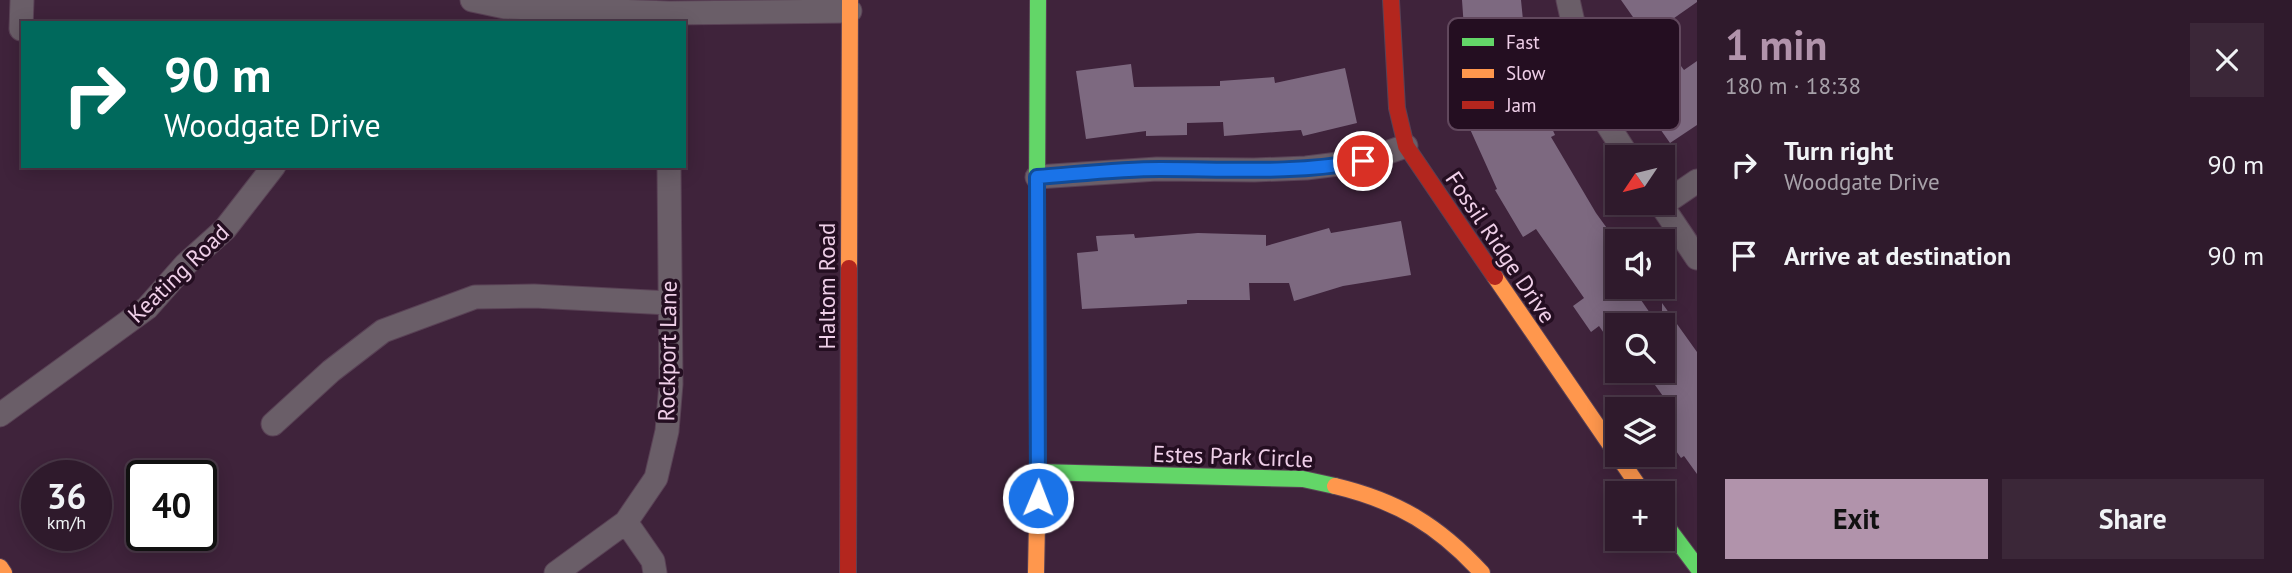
<!DOCTYPE html>
<html lang="en">
<head>
<meta charset="utf-8">
<style>
	body { margin:0; font-family:"PT Sans",sans-serif; background:#3b2738; color:#f1f3f6; height:100vh; display:flex; flex-direction:column; font-size:26px; white-space:nowrap }
	* { box-sizing:border-box; margin:0 }
	p { font-size:23px; color:#a7a1a9 }
	.icon { flex:none; width:38px; height:38px; fill:none; stroke:currentColor; stroke-width:2; stroke-linecap:round; stroke-linejoin:round }
	.map { position:relative; flex:1; overflow:hidden }
	.sheet { display:flex; flex-direction:column; background:#2f1a2c; width:595px }
	.sheet>* { flex:none }
	.guide { position:absolute; left:21px; top:21px; width:665px; height:147px; border-radius:0px; box-shadow:0 4px 18px #0003,0 0 0 2px #4a3848; background:#00695c; color:#fff; overflow:hidden }
	.needle { width:46px; rotate:235deg }
	.buttons { position:absolute; left:1605px; top:145px; display:grid; gap:14px }
	.buttons a { display:grid; place-items:center; width:70px; height:70px; border-radius:0px; background:#2f1a2c; box-shadow:0 4px 18px #0003,0 0 0 2px #4a3848; font-size:35px }
	.speed { position:absolute; left:21px; top:460px; display:flex; gap:14px; font-size:35px; font-weight:700; text-align:center }
	.speed>* { display:grid; place-content:center; width:91px; height:91px; border-radius:50%; background:#2f1a2c; box-shadow:0 4px 18px #0003,0 0 0 2px #4a3848; line-height:1 }
	.speed small { font-size:18px; font-weight:400 }
	.speed .limit { border:4px solid #111; border-radius:10px; background:#fff; color:#111 }
	.pin { position:absolute; display:grid; place-items:center; width:60px; height:60px; color:#fff; margin:-30px; border:4px solid #fff; border-radius:50%; box-shadow:0 2px 7px #0007 }
	.me { position:absolute; width:77px; margin:-38px; rotate:1deg; stroke-linejoin:round; filter:drop-shadow(0 0 5px #0008) }
	.turn { display:flex; align-items:center; gap:24px; height:147px; padding:0 28px; font-size:32px }
	.turn .icon { width:91px; height:91px; stroke-width:2.5 }
	.turn b { display:block; font-size:49px; line-height:60px }
	.round { display:grid; place-items:center; flex:none; width:74px; height:74px; border-radius:0px; background:#3b2738 }
	.headline { display:flex; align-items:center; justify-content:space-between; height:119px; padding:0 28px }
	h1 { font-size:42px; font-weight:600; line-height:52px; color:#b193ab }
	.button { display:flex; gap:14px; margin-top:auto; padding:14px 28px }
	.button a { flex:1; height:80px; border-radius:0px; background:#b193ab; color:#111; font-size:28px; font-weight:600; line-height:80px; text-align:center }
	.button a+a { background:#3b2738; color:#f1f3f6 }
	ul { padding:0; list-style:none }
	li { display:flex; align-items:center; gap:21px; height:91px; padding:0 28px }
	li div { flex:1 }
	li b { display:block; font-size:26px }
	li em { font-style:normal }
	main { display:flex; flex:1; min-height:0 }
	.map>svg:first-child { display:block }
	.building { fill:#7d6980 }
	.lines { fill:none; stroke-linecap:round; stroke-linejoin:round }
	.street-casing { stroke:#594155; stroke-width:25 }
	.fast-casing { stroke:#594155; stroke-width:18 }
	.slow-casing { stroke:#594155; stroke-width:18 }
	.jam-casing { stroke:#594155; stroke-width:18 }
	.street { stroke:#6a5e68; stroke-width:23 }
	.fast { stroke:#63d668; stroke-width:16 }
	.slow { stroke:#ff974d; stroke-width:16 }
	.jam { stroke:#b3261e; stroke-width:16 }
	.route-casing { stroke:#114b97; stroke-width:18 }
	.route { stroke:#1a73e8; stroke-width:12 }
	.labels { text-anchor:middle; dominant-baseline:central; stroke-width:7; stroke-linejoin:round; paint-order:stroke }
	.street-label { font-size:23px; fill:#efcfe8; stroke:#240e21 }
	.key { fill:#240e21; stroke:#61485d; stroke-width:2 }
	.key-label { font-size:19px; fill:#efcfe8 }
</style>
</head>
<body>
<main>
<div class="map">
<svg width="1697" height="573" viewBox="0 0 1697 573">
	<rect width="100%" height="100%" fill="#3f233b"/>
	<path class="building" d="M 1462,0 L 1521,0 L 1523,20 L 1536,75 L 1529,77 L 1555,135 L 1551,137 L 1596,213 L 1617,242 L 1617,287 L 1632,287 L 1659,326 L 1617,326 L 1617,352 L 1599,326 L 1591,332 L 1573,306 L 1584,298 L 1536,229 L 1523,237 L 1495,190 L 1497,189 L 1465,118 L 1471,115 L 1454,45 L 1465,43 Z
		M 1621,0 L 1697,0 L 1697,2 L 1647,37 Z
		M 1697,61 L 1697,125 L 1670,143 L 1644,106 L 1670,88 L 1663,79 L 1681,66 L 1684,70 Z
		M 1131,64 L 1134,87 L 1220,86 L 1220,81 L 1274,77 L 1275,83 L 1345,68 L 1357,123 L 1303,136 L 1301,130 L 1224,136 L 1223,122 L 1187,123 L 1187,135 L 1146,136 L 1146,131 L 1086,139 L 1076,71 Z
		M 1401,221 L 1411,275 L 1343,286 L 1294,301 L 1289,283 L 1249,283 L 1250,300 L 1187,300 L 1187,304 L 1082,309 L 1077,253 L 1098,251 L 1096,236 L 1134,234 L 1135,238 L 1198,233 L 1266,235 L 1266,246 L 1329,228 L 1331,233 Z
		M 1662,303 L 1697,352 L 1697,474 L 1684,456 L 1681,458 L 1662,431 L 1662,400 L 1665,399 L 1645,371 L 1662,371 Z"/>
	<g class="lines">
		<defs>
			<path id="street" d="M 472,0 L 505,7 L 669,13 L 850,11
				M 1568,0 L 1586,80 L 1602,116 L 1629,158
				M 21,29 L 22,0
				M 1037,177 L 1157,169 L 1254,170 L 1306,168 L 1363,161 L 1406,146
				M 1660,203 L 1697,258
				M 1662,205 L 1697,181
				M 0,415 L 147,308 L 186,264 L 225,229 L 274,166
				M 273,424 L 331,371 L 383,331 L 475,297 L 534,296 L 669,303
				M 626,522 L 653,561 L 655,573
				M 556,573 L 626,522 L 656,478 L 667,431 L 671,384 L 669,166"/>
			<path id="fast" d="M 1037,191 L 1038,0
				M 1038,472 L 1303,479 L 1335,486
				M 1662,520 L 1697,567"/>
			<path id="slow" d="M 849,268 L 850,0
				M 1495,277 L 1644,494
				M 1335,486 C 1398,501 1439,526 1482,573
				M 0,567 L 4,573
				M 1036,573 L 1038,472 L 1037,191"/>
			<path id="jam" d="M 1391,0 L 1397,108 L 1406,146 L 1495,277
				M 848,573 L 849,268"/>
		</defs>
		<use href="#street" class="street-casing"/>
		<use href="#fast" class="fast-casing"/>
		<use href="#slow" class="slow-casing"/>
		<use href="#jam" class="jam-casing"/>
		<use href="#street" class="street"/>
		<use href="#fast" class="fast"/>
		<use href="#slow" class="slow"/>
		<use href="#jam" class="jam"/>
	</g>
	<g class="lines">
		<defs>
			<path id="route" d="M 1038,498 L 1037,177 C 1078,174 1119,169 1160,169 C 1228,169 1296,174 1363,161"/>
		</defs>
		<use href="#route" class="route-casing"/>
		<use href="#route" class="route"/>
	</g>
	<g class="labels">
		<g class="street-label">
			<text transform="translate(1501 247) rotate(56)">Fossil Ridge Drive</text>
			<text transform="translate(178 273) rotate(-44)">Keating Road</text>
			<text transform="translate(826 286) rotate(-90)">Haltom Road</text>
			<text transform="translate(667 351) rotate(-89)">Rockport Lane</text>
			<text transform="translate(1233 456) rotate(2)">Estes Park Circle</text>
		</g>
	</g>
	<rect x="1448" y="18" width="232" height="112" rx="10" class="key"/>
	<rect x="1462" y="38" width="32" height="8" fill="#63d668"/>
	<rect x="1462" y="69" width="32" height="9" fill="#ff974d"/>
	<rect x="1462" y="101" width="32" height="8" fill="#b3261e"/>
	<g class="key-label">
		<text x="1506" y="49">Fast</text>
		<text x="1506" y="80">Slow</text>
		<text x="1506" y="112">Jam</text>
	</g>
</svg>
<div class="buttons">
<a><svg class="needle" viewBox="-14 -14 28 28"><path d="M0-13l5 13h-10z" fill="#e53935"/><path d="M0 13l5-13h-10z" fill="#a7a1a9"/></svg></a>
<a><svg class="icon" aria-label="sound" viewBox="0 0 24 24"><path d="M4 9h4l5-4v14l-5-4H4zM17 9q2 3 0 6"/></svg></a>
<a><svg class="icon" aria-label="search" viewBox="0 0 24 24"><circle cx="10" cy="10" r="6"/><path d="M15 15l6 6"/></svg></a>
<a><svg class="icon" aria-label="layers" viewBox="0 0 24 24"><path d="M12 4l9 5-9 5-9-5zM3 14l9 5 9-5"/></svg></a>
<a>+</a>
</div>
<div class="speed"><div>36<small>km/h</small></div><div class="limit">40</div></div>
<div class="pin" style="left:1363px;top:161px;background:#d93025"><svg class="icon" aria-label="arrive" viewBox="0 0 24 24"><path d="M6 21V4h12l-3 4 3 4H6"/></svg></div>
<svg class="me" style="left:1038px;top:498px" viewBox="-20 -20 40 40"><circle r="17" fill="#1a73e8" stroke="#fff" stroke-width="3"/><path d="M0-11L8 9 0 5-8 9z" fill="#fff"/></svg>
<div class="guide">
<div class="turn"><svg class="icon" aria-label="right" viewBox="0 0 24 24"><path d="M7 20v-9h11M14 6l5 5-5 5"/></svg><div><b>90 m</b>Woodgate Drive</div></div>
</div>
</div>
<section class="sheet">
<div class="headline"><div><h1>1 min</h1><p>180 m · 18:38</p></div><a class="round"><svg class="icon" aria-label="close" viewBox="0 0 24 24"><path d="M6 6l12 12M18 6L6 18"/></svg></a></div>
<ul>
<li><svg class="icon" aria-label="right" viewBox="0 0 24 24"><path d="M7 20v-9h11M14 6l5 5-5 5"/></svg><div><b>Turn right</b><p>Woodgate Drive</p></div><em>90 m</em></li>
<li><svg class="icon" aria-label="arrive" viewBox="0 0 24 24"><path d="M6 21V4h12l-3 4 3 4H6"/></svg><div><b>Arrive at destination</b></div><em>90 m</em></li>
</ul>
<div class="button"><a>Exit</a><a>Share</a></div>
</section>
</main>
</body>
</html>
